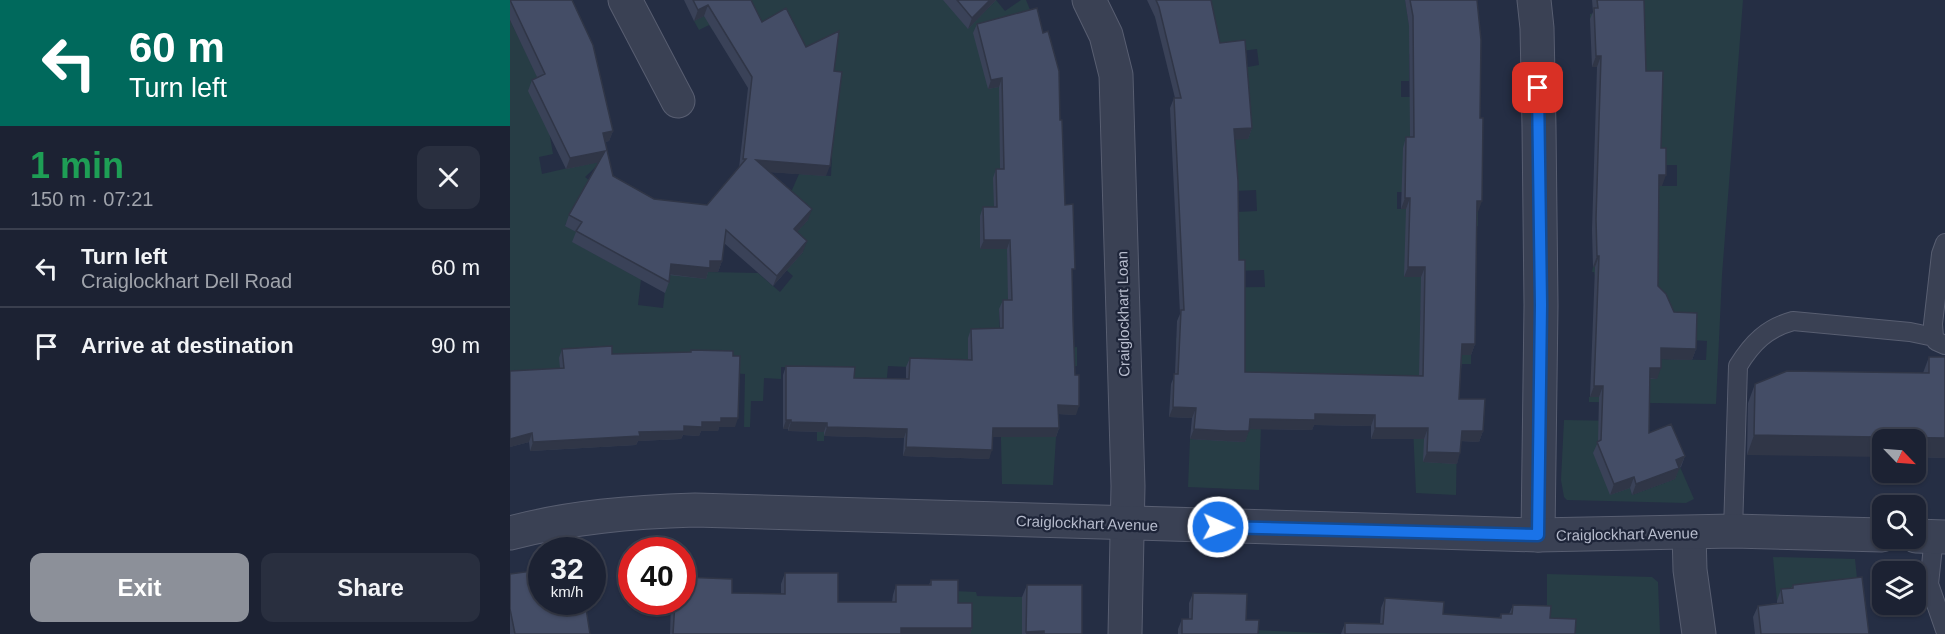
<!DOCTYPE html>
<html lang="en">
<head>
<meta charset="utf-8">
<style>
	body { margin:0; font-family:Arial,sans-serif; background:#292f3f; color:#f1f3f6; height:100vh; display:flex; flex-direction:column; font-size:22px; white-space:nowrap }
	* { box-sizing:border-box; margin:0 }
	p { font-size:20px; color:#a0a4ac }
	.icon { flex:none; width:33px; height:33px; fill:none; stroke:currentColor; stroke-width:2; stroke-linecap:round; stroke-linejoin:round }
	.map { position:relative; flex:1; overflow:hidden }
	.panel { display:flex; flex-direction:column; background:#1c2233; width:510px }
	.panel>* { flex:none }
	.guide { background:#00695c; color:#fff; overflow:hidden }
	.needle { width:39px; rotate:115deg }
	.fabs { position:absolute; left:1362px; top:429px; display:grid; gap:12px }
	.fabs a { display:grid; place-items:center; width:54px; height:54px; border-radius:12px; background:#1c2233; box-shadow:0 2px 4px #0004,0 0 0 2px #3a3f4e; font-size:30px }
	.speed { position:absolute; left:18px; top:537px; display:flex; gap:12px; font-size:30px; font-weight:700; text-align:center }
	.speed>* { display:grid; place-content:center; width:78px; height:78px; border-radius:50%; background:#1c2233; box-shadow:0 2px 4px #0004,0 0 0 2px #3a3f4e; line-height:1 }
	.speed small { font-size:15px; font-weight:400 }
	.speed .limit { border:9px solid #d22; background:#fff; color:#111 }
	.pin { position:absolute; display:grid; place-items:center; width:51px; height:51px; color:#fff; margin:-26px; border-radius:12px; box-shadow:0 3px 9px #0006 }
	.me { position:absolute; width:66px; margin:-33px; rotate:92deg; stroke-linejoin:round; filter:drop-shadow(0 0 4px #0008) }
	.turn { display:flex; align-items:center; gap:21px; height:126px; padding:0 30px; font-size:27px }
	.turn .icon { width:78px; height:78px; stroke-width:2.5 }
	.turn b { display:block; font-size:42px; line-height:51px }
	.round { display:grid; place-items:center; flex:none; width:63px; height:63px; border-radius:12px; background:#292f3f }
	.headline { display:flex; align-items:center; justify-content:space-between; height:102px; padding:0 30px }
	h1 { font-size:36px; font-weight:800; line-height:45px; color:#1e9e55 }
	.cta { display:flex; gap:12px; margin-top:auto; padding:12px 30px }
	.cta a { flex:1; height:69px; border-radius:12px; background:#8c9099; color:#fff; font-size:24px; font-weight:800; line-height:69px; text-align:center }
	.cta a+a { background:#292f3f; color:#f1f3f6 }
	ul { padding:0; list-style:none }
	li { display:flex; align-items:center; gap:18px; height:78px; padding:0 30px; border-top:2px solid #3a3f4e }
	li div { flex:1 }
	li b { display:block; font-size:22px }
	li em { font-style:normal }
	main { display:flex; flex:1; min-height:0 }
	.map>svg:first-child { display:block }
	.green { fill:#273d45 }
	.lines { fill:none; stroke-linecap:round; stroke-linejoin:round }
	.service-casing { stroke:#585e71; stroke-width:20 }
	.minor-casing { stroke:#585e71; stroke-width:35 }
	.tertiary-casing { stroke:#585e71; stroke-width:35 }
	.service { stroke:#3a4154; stroke-width:18 }
	.minor { stroke:#3a4154; stroke-width:33 }
	.tertiary { stroke:#3a4154; stroke-width:33 }
	.wall { fill:#3a4258 }
	.shaded-wall { fill:#303647 }
	.building { fill:#444d66; stroke:#303647; stroke-width:1.5 }
	.route-casing { stroke:#114b97; stroke-width:15 }
	.route { stroke:#1a73e8; stroke-width:10 }
	.labels { text-anchor:middle; dominant-baseline:central; stroke-width:4.5; stroke-linejoin:round; paint-order:stroke }
	.street-label { font-size:15px; fill:#b7bccd; stroke:#1e2539 }
</style>
</head>
<body>
<main>
<section class="panel">
<div class="guide">
<div class="turn"><svg class="icon" aria-label="left" viewBox="0 0 24 24"><path d="M17 20v-9H6M10 6l-5 5 5 5"/></svg><div><b>60 m</b>Turn left</div></div>
</div>
<div class="headline"><div><h1>1 min</h1><p>150 m · 07:21</p></div><a class="round"><svg class="icon" aria-label="close" viewBox="0 0 24 24"><path d="M6 6l12 12M18 6L6 18"/></svg></a></div>
<ul>
<li><svg class="icon" aria-label="left" viewBox="0 0 24 24"><path d="M17 20v-9H6M10 6l-5 5 5 5"/></svg><div><b>Turn left</b><p>Craiglockhart Dell Road</p></div><em>60 m</em></li>
<li><svg class="icon" aria-label="arrive" viewBox="0 0 24 24"><path d="M6 21V4h12l-3 4 3 4H6"/></svg><div><b>Arrive at destination</b></div><em>90 m</em></li>
</ul>
<div class="cta"><a>Exit</a><a>Share</a></div>
</section>
<div class="map">
<svg width="1435" height="634" viewBox="0 0 1435 634">
	<rect width="100%" height="100%" fill="#252e44"/>
	<path class="green" d="M 226,0 L 486,0 L 495,11 L 511,0 L 516,0 L 523,17 L 519,82 L 497,249 L 500,309 L 489,310 L 490,336 L 467,382 L 419,368 L 378,366 L 376,388 L 316,375 L 314,441 L 307,441 L 307,432 L 298,431 L 299,368 L 271,367 L 271,379 L 254,378 L 253,401 L 241,401 L 240,427 L 234,427 L 235,374 L 219,373 L 175,435 L 171,435 L 52,390 L 0,419 L 0,20 L 31,84 L 43,154 L 29,157 L 32,174 L 93,160 L 75,177 L 80,181 L 55,225 L 68,233 L 63,242 L 128,278 L 139,210 L 128,305 L 153,308 L 157,274 L 197,272 L 248,273 L 270,292 L 283,276 L 203,205 L 274,199 L 282,190 L 289,174 L 321,176 L 322,156 L 231,150 L 292,57 L 248,33 L 234,10 L 203,31 L 199,25 L 189,30 L 184,21 Z
		M 701,0 L 895,0 L 900,31 L 911,53 L 899,54 L 899,81 L 891,81 L 891,97 L 966,96 L 901,192 L 887,192 L 887,209 L 900,209 L 901,211 L 968,212 L 968,226 L 963,226 L 895,277 L 962,277 L 910,311 L 910,354 L 961,355 L 961,364 L 948,364 L 946,495 L 906,493 L 903,427 L 893,387 L 751,424 L 749,490 L 678,487 L 680,439 L 735,442 L 666,357 L 666,338 L 731,339 L 672,288 L 755,287 L 754,270 L 726,271 L 666,215 L 747,211 L 746,190 L 723,191 L 721,148 L 732,68 L 749,65 L 747,49 L 715,53 L 706,50 L 696,8 L 646,20 L 644,13 Z
		M 1105,0 L 1233,0 L 1212,275 L 1206,404 L 1079,402 L 1079,397 L 1136,397 L 1136,378 L 1147,378 L 1147,359 L 1196,360 L 1197,341 L 1183,340 L 1085,276 L 1084,272 L 1082,272 L 1083,267 L 1144,267 L 1141,186 L 1167,186 L 1167,165 L 1152,165 L 1118,83 L 1130,18 L 1080,19 L 1080,14 L 1106,10 Z
		M 567,347 L 567,366 L 532,367 L 508,437 L 546,437 L 543,485 L 492,484 L 489,350 Z
		M 1054,420 L 1111,421 L 1120,488 L 1122,495 L 1165,479 L 1162,471 L 1170,467 L 1184,499 L 1176,503 L 1057,500 L 1054,497 L 1051,480 Z
		M 1263,557 L 1345,559 L 1348,588 L 1267,601 Z
		M 1037,574 L 1142,577 L 1148,582 L 1150,634 L 1062,634 L 1037,616 Z
		M 444,591 L 466,592 L 467,596 L 512,597 L 512,634 L 444,634 Z
		M 745,630 L 831,634 L 745,634 Z"/>
	<g class="lines">
		<defs>
			<path id="service" d="M 1424,337 L 1423,324 L 1431,254 L 1435,243
				M 1223,531 L 1228,366 C 1242,343 1257,328 1283,321 L 1400,332 L 1424,337 L 1426,341 L 1435,345
				M 1424,537 L 1419,584 L 1435,630"/>
			<path id="minor" d="M 115,0 L 168,101
				M 579,0 L 596,35 L 606,75 L 618,486 L 615,634
				M 1024,0 L 1027,28 L 1029,127 L 1031,305 L 1028,535
				M 1179,533 L 1180,570 L 1189,634"/>
			<path id="tertiary" d="M 0,533 C 61,517 122,512 185,510 L 1028,535 L 1223,531 L 1372,535
				M 1406,536 L 1435,537"/>
		</defs>
		<use href="#service" class="service-casing"/>
		<use href="#minor" class="minor-casing"/>
		<use href="#tertiary" class="tertiary-casing"/>
		<use href="#service" class="service"/>
		<use href="#minor" class="minor"/>
		<use href="#tertiary" class="tertiary"/>
	</g>
	<path class="wall" d="M 0,0 L 103,131 L 99,141 L 95,142 L 103,176 L 144,199 L 197,205 L 229,168 L 238,88 L 194,16 L 184,21 L 174,0 L 241,0 L 252,22 L 296,47 L 324,71 L 316,176 L 260,172 L 298,220 L 287,232 L 293,252 L 263,286 L 214,243 L 212,261 L 208,272 L 198,272 L 196,279 L 159,275 L 159,282 L 155,293 L 62,242 L 66,232 L 55,226 L 59,215 L 89,162 L 56,169 L 18,91 L 22,80 L 27,77 L 0,20 Z
		M 433,0 L 486,0 L 458,29 Z
		M 637,0 L 701,0 L 710,43 L 742,128 L 738,139 L 725,139 L 729,260 L 735,372 L 909,376 L 911,277 L 894,277 L 896,209 L 891,209 L 893,148 L 896,137 L 900,137 L 899,26 L 895,0 L 967,0 L 968,212 L 967,212 L 965,344 L 961,355 L 952,355 L 949,399 L 973,431 L 969,442 L 951,441 L 947,464 L 913,462 L 914,439 L 861,439 L 861,426 L 804,425 L 802,430 L 739,429 L 735,442 L 712,441 L 680,439 L 682,418 L 659,417 L 661,384 L 665,374 L 667,321 L 670,314 L 660,108 L 664,98 L 665,98 L 645,17 Z
		M 1082,0 L 1134,0 L 1136,71 L 1151,148 L 1152,186 L 1149,186 L 1148,286 L 1186,349 L 1182,360 L 1151,359 L 1147,379 L 1140,379 L 1139,433 L 1175,456 L 1171,467 L 1169,468 L 1165,479 L 1122,495 L 1120,488 L 1100,495 L 1083,453 L 1088,442 L 1089,397 L 1080,397 L 1085,267 L 1083,267 L 1082,230 L 1087,67 L 1082,67 L 1080,19 L 1083,12 Z
		M 467,24 L 550,120 L 555,205 L 562,277 L 566,415 L 549,414 L 549,428 L 546,437 L 483,437 L 479,459 L 393,456 L 394,438 L 314,436 L 314,432 L 278,431 L 278,429 L 273,429 L 273,375 L 276,366 L 344,378 L 396,379 L 396,367 L 400,358 L 458,360 L 458,338 L 461,329 L 490,328 L 489,309 L 493,300 L 498,300 L 497,249 L 470,249 L 470,216 L 473,207 L 484,207 L 483,178 L 486,169 L 490,169 L 489,87 L 478,89 L 463,33 Z
		M 52,349 L 102,354 L 180,352 L 181,350 L 225,427 L 209,427 L 208,431 L 191,431 L 189,436 L 173,435 L 171,439 L 128,441 L 126,445 L 20,451 L 19,442 L 0,447 L 50,368 L 49,358 Z
		M 1419,357 L 1435,458 L 1406,457 L 1406,440 L 1237,455 L 1238,403 L 1245,384 L 1413,373 Z
		M 275,573 L 328,602 L 382,602 L 383,595 L 386,585 L 419,585 L 421,580 L 448,603 L 462,628 L 460,634 L 160,634 L 161,602 L 172,602 L 222,593 L 271,594 L 271,584 Z
		M 0,574 L 24,585 L 80,634 L 0,634 Z
		M 517,585 L 572,634 L 512,634 L 512,597 Z
		M 1283,585 L 1359,634 L 1245,634 L 1243,617 L 1248,606 L 1267,603 L 1267,601 L 1271,589 L 1281,588 Z
		M 683,593 L 736,620 L 748,634 L 668,634 L 668,629 L 672,619 L 679,619 L 679,603 Z
		M 875,598 L 933,614 L 989,618 L 991,614 L 999,614 L 1003,605 L 1040,618 L 1065,634 L 831,634 L 835,623 L 870,624 L 871,608 Z"/>
	<path class="shaded-wall" d="M 480,0 L 486,0 L 458,29 L 462,18 Z
		M 198,5 L 194,16 L 184,21 L 188,10 Z
		M 1086,56 L 1091,56 L 1087,67 L 1082,67 Z
		M 492,78 L 489,87 L 478,89 L 481,80 Z
		M 742,128 L 738,139 L 721,140 L 724,129 Z
		M 103,131 L 99,141 L 89,144 L 93,133 Z
		M 95,151 L 91,162 L 56,169 L 60,158 Z
		M 246,160 L 320,166 L 316,176 L 242,171 Z
		M 1149,175 L 1156,175 L 1152,186 L 1145,186 Z
		M 895,198 L 900,198 L 896,209 L 891,209 Z
		M 967,201 L 972,201 L 968,212 L 963,212 Z
		M 302,209 L 298,220 L 280,240 L 284,229 Z
		M 474,240 L 500,240 L 497,249 L 470,249 Z
		M 297,241 L 293,252 L 263,286 L 267,276 Z
		M 1087,256 L 1089,256 L 1085,267 L 1083,267 Z
		M 200,261 L 212,261 L 208,272 L 198,272 L 196,279 L 157,274 L 161,264 Z
		M 898,267 L 915,267 L 911,277 L 894,277 Z
		M 952,344 L 965,344 L 961,355 L 949,355 Z
		M 1151,348 L 1186,349 L 1182,360 L 1147,359 Z
		M 1140,368 L 1151,368 L 1147,379 L 1136,378 Z
		M 1084,386 L 1093,386 L 1089,397 L 1080,397 Z
		M 548,405 L 569,406 L 566,415 L 545,414 Z
		M 663,407 L 686,408 L 682,418 L 659,417 Z
		M 805,414 L 865,415 L 861,426 L 804,425 L 802,430 L 736,429 L 740,419 Z
		M 211,418 L 228,418 L 225,427 L 209,427 L 208,431 L 191,431 L 189,436 L 173,435 L 171,439 L 128,441 L 126,445 L 20,451 L 23,442 L 129,432 L 174,426 Z
		M 276,420 L 281,420 L 278,429 L 273,429 Z
		M 281,422 L 317,423 L 314,432 L 278,431 Z
		M 317,427 L 397,429 L 394,438 L 314,436 Z
		M 483,428 L 549,428 L 546,437 L 480,437 Z
		M 865,428 L 918,428 L 914,439 L 861,439 Z
		M 684,429 L 739,431 L 735,442 L 680,439 Z
		M 952,431 L 973,431 L 969,442 L 948,441 Z
		M 22,433 L 19,442 L 0,447 L 0,439 Z
		M 1244,435 L 1435,438 L 1435,458 L 1406,457 L 1406,440 L 1372,440 L 1372,457 L 1237,455 Z
		M 396,447 L 482,450 L 479,459 L 393,456 Z
		M 917,452 L 950,453 L 947,464 L 913,462 Z
		M 1175,456 L 1165,479 L 1122,495 L 1126,484 L 1166,460 Z
		M 1124,477 L 1120,488 L 1100,495 L 1104,484 Z
		M 391,628 L 462,628 L 460,634 L 389,634 Z
		M 534,631 L 533,634 L 516,634 L 516,632 Z"/>
	<path class="building" d="M 0,0 L 62,0 L 83,45 L 103,131 L 93,133 L 103,176 L 144,199 L 197,205 L 236,159 L 233,159 L 242,77 L 198,5 L 188,10 L 183,0 L 241,0 L 252,22 L 276,8 L 296,47 L 329,31 L 324,71 L 332,72 L 320,166 L 246,160 L 302,209 L 284,229 L 297,241 L 267,276 L 216,230 L 212,261 L 200,261 L 200,268 L 161,264 L 159,282 L 66,231 L 72,222 L 59,215 L 95,151 L 60,158 L 22,80 L 35,74 Z
		M 447,0 L 480,0 L 462,18 Z
		M 646,0 L 701,0 L 710,43 L 735,40 L 742,128 L 724,129 L 728,181 L 729,260 L 735,260 L 735,372 L 913,376 L 915,267 L 898,267 L 900,198 L 895,198 L 896,137 L 904,137 L 903,16 L 900,0 L 967,0 L 971,40 L 970,118 L 973,118 L 972,201 L 967,201 L 965,344 L 952,344 L 949,399 L 975,399 L 973,431 L 952,431 L 950,453 L 917,452 L 918,428 L 865,428 L 865,415 L 805,414 L 805,420 L 740,419 L 739,431 L 716,431 L 684,429 L 686,408 L 663,407 L 664,374 L 668,374 L 671,310 L 674,310 L 664,98 L 671,98 L 649,7 Z
		M 1087,0 L 1134,0 L 1136,71 L 1153,71 L 1151,148 L 1156,148 L 1156,175 L 1149,175 L 1148,286 L 1156,294 L 1164,312 L 1187,313 L 1186,349 L 1151,348 L 1151,368 L 1140,368 L 1139,433 L 1161,424 L 1175,456 L 1166,460 L 1169,468 L 1126,484 L 1124,477 L 1104,484 L 1087,442 L 1091,440 L 1093,386 L 1084,386 L 1089,256 L 1087,256 L 1086,219 L 1091,56 L 1086,56 L 1084,8 L 1088,8 Z
		M 527,8 L 533,33 L 538,31 L 549,71 L 550,120 L 552,120 L 555,205 L 563,204 L 565,269 L 562,269 L 563,320 L 565,375 L 569,375 L 569,406 L 548,405 L 549,428 L 483,428 L 482,450 L 396,447 L 397,429 L 317,427 L 317,423 L 281,422 L 281,420 L 276,420 L 276,366 L 345,367 L 344,378 L 399,379 L 400,358 L 462,360 L 461,329 L 493,328 L 493,300 L 502,300 L 500,240 L 474,240 L 473,207 L 487,207 L 486,169 L 494,169 L 492,78 L 481,80 L 467,24 Z
		M 102,346 L 102,354 L 181,352 L 181,350 L 223,351 L 223,356 L 230,356 L 228,418 L 211,418 L 211,422 L 192,422 L 192,427 L 174,426 L 174,431 L 129,432 L 130,436 L 23,442 L 22,433 L 0,439 L 0,371 L 54,368 L 52,349 Z
		M 1419,357 L 1435,357 L 1435,438 L 1244,435 L 1245,384 L 1277,371 L 1419,373 Z
		M 22,571 L 24,585 L 32,584 L 32,602 L 75,602 L 80,634 L 5,634 L 0,609 L 0,574 Z
		M 275,573 L 328,573 L 328,602 L 386,602 L 386,585 L 421,585 L 421,580 L 448,580 L 448,603 L 462,603 L 462,628 L 391,628 L 391,634 L 163,634 L 165,602 L 172,602 L 172,577 L 222,579 L 222,593 L 275,594 Z
		M 1352,577 L 1359,634 L 1251,634 L 1248,606 L 1273,603 L 1271,589 L 1283,588 L 1283,585 Z
		M 517,585 L 572,585 L 572,634 L 534,634 L 534,631 L 516,632 Z
		M 683,593 L 737,594 L 736,620 L 749,620 L 748,634 L 672,634 L 672,619 L 682,619 Z
		M 875,598 L 934,602 L 933,614 L 991,618 L 991,614 L 1002,614 L 1003,605 L 1041,606 L 1040,618 L 1066,619 L 1065,634 L 835,634 L 835,623 L 873,624 Z"/>
	<g class="lines">
		<defs>
			<path id="route" d="M 708,527 L 1028,535 L 1031,305 L 1028,88"/>
		</defs>
		<use href="#route" class="route-casing"/>
		<use href="#route" class="route"/>
	</g>
	<g class="labels">
		<g class="street-label">
			<text transform="translate(613 314) rotate(-91)">Craiglockhart Loan</text>
			<text transform="translate(577 523) rotate(2)">Craiglockhart Avenue</text>
			<text transform="translate(1117 534) rotate(-1)">Craiglockhart Avenue</text>
		</g>
	</g>
</svg>
<div class="fabs">
<a><svg class="needle" viewBox="-14 -14 28 28"><path d="M0-13l5 13h-10z" fill="#e53935"/><path d="M0 13l5-13h-10z" fill="#a0a4ac"/></svg></a>
<a><svg class="icon" aria-label="search" viewBox="0 0 24 24"><circle cx="10" cy="10" r="6"/><path d="M15 15l6 6"/></svg></a>
<a><svg class="icon" aria-label="layers" viewBox="0 0 24 24"><path d="M12 4l9 5-9 5-9-5zM3 14l9 5 9-5"/></svg></a>
</div>
<div class="speed"><div>32<small>km/h</small></div><div class="limit">40</div></div>
<div class="pin" style="left:1028px;top:88px;background:#d93025"><svg class="icon" aria-label="arrive" viewBox="0 0 24 24"><path d="M6 21V4h12l-3 4 3 4H6"/></svg></div>
<svg class="me" style="left:708px;top:527px" viewBox="-20 -20 40 40"><circle r="17" fill="#1a73e8" stroke="#fff" stroke-width="3"/><path d="M0-11L8 9 0 5-8 9z" fill="#fff"/></svg>
</div>
</main>
</body>
</html>
